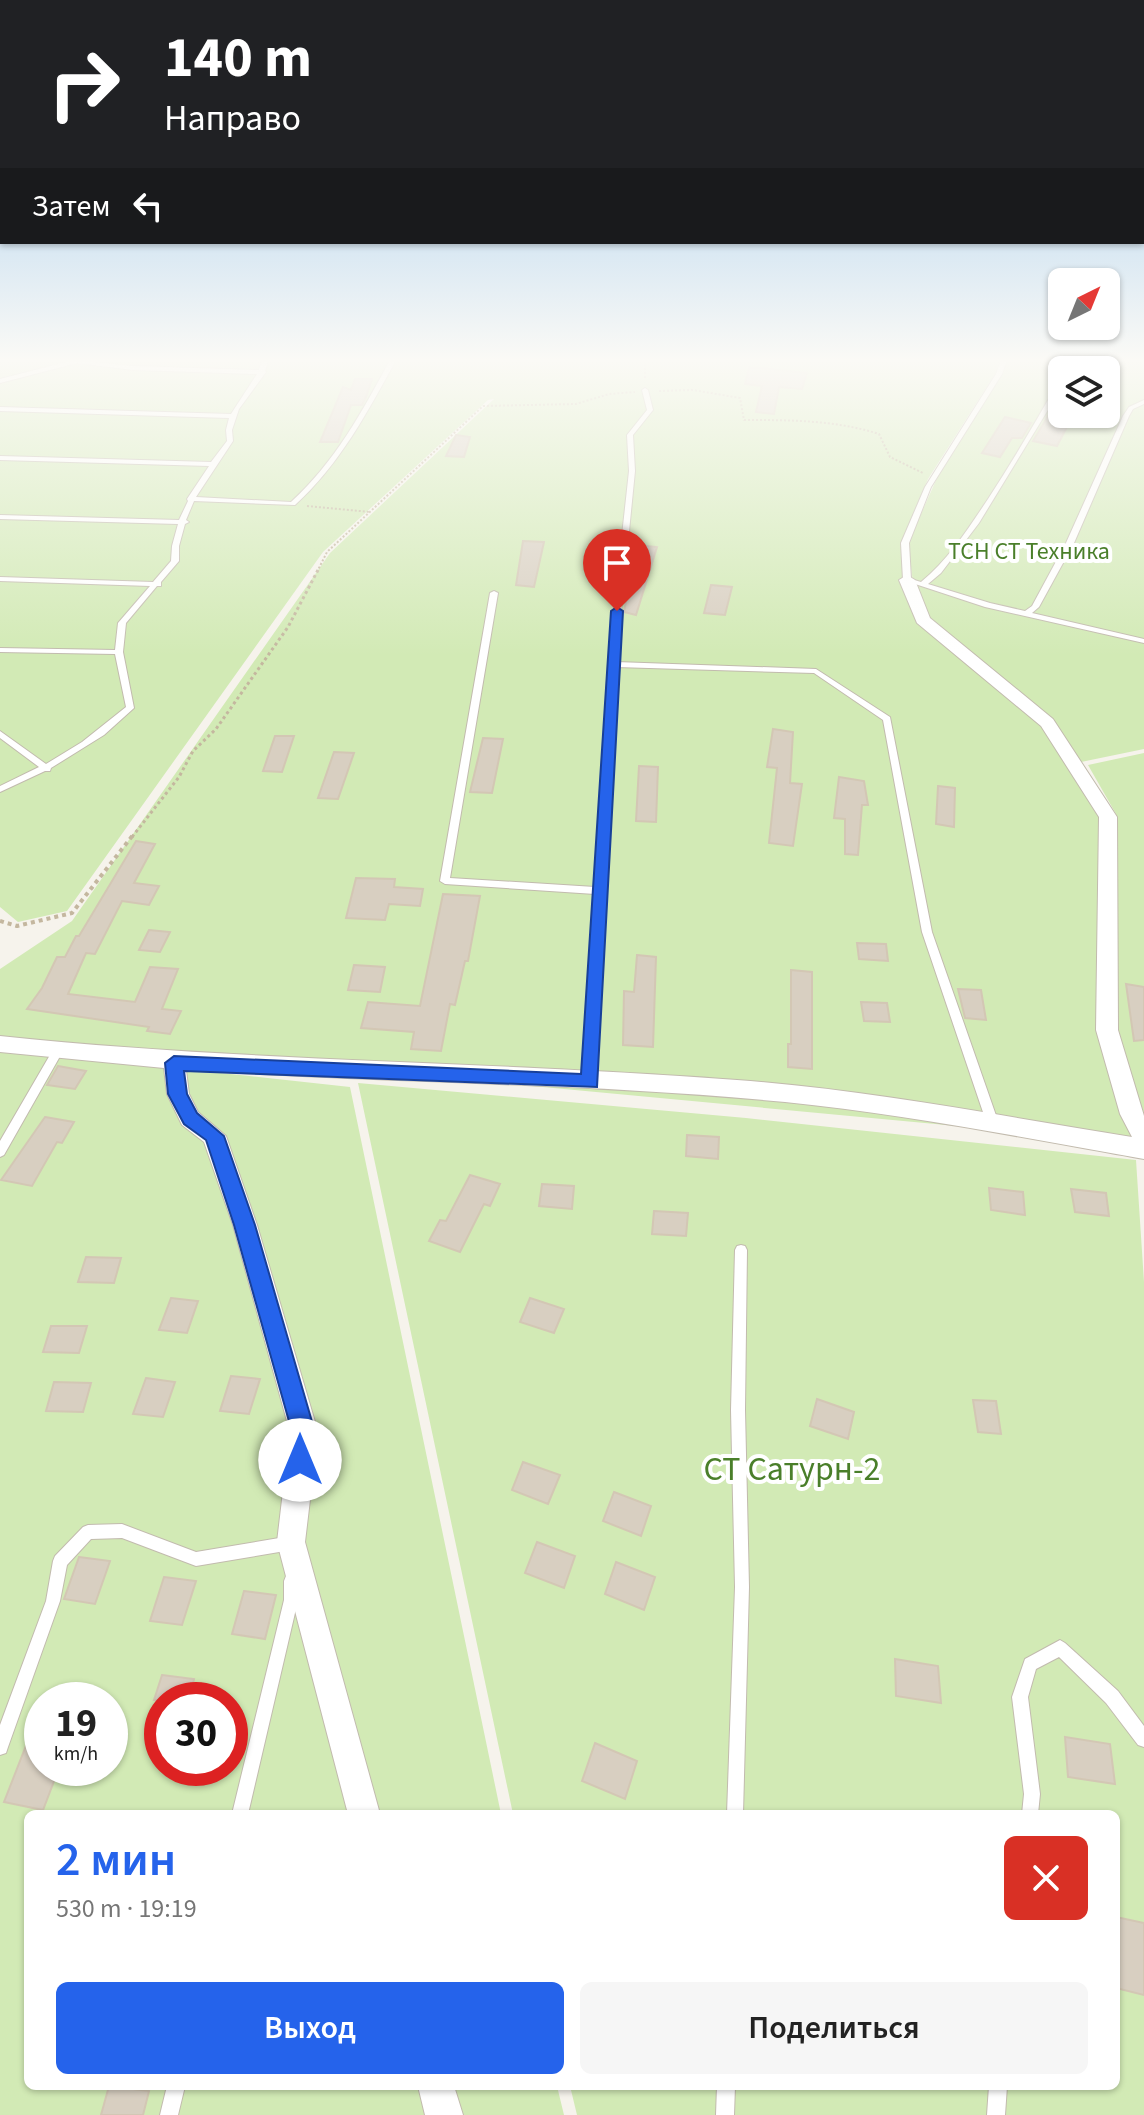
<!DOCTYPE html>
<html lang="ru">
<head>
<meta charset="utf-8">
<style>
	body { margin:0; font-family:"Source Sans 3",sans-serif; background:#f6f6f6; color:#222; height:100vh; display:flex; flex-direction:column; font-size:30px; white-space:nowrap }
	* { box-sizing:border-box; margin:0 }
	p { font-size:26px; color:#767676 }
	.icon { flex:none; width:44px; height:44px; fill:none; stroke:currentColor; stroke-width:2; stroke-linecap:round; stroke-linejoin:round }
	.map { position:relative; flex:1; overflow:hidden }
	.side { position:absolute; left:24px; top:1810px; width:1096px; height:280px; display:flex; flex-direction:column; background:#fff; border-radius:12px; box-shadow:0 2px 6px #0004 }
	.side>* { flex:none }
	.top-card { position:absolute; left:0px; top:0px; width:1144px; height:244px; box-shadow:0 2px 6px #0004; background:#202124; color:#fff; overflow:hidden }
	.needle { width:52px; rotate:43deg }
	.fabs { position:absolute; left:1048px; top:268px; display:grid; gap:16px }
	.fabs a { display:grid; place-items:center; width:72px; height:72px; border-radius:12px; background:#fff; box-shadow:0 2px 6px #0004; font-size:40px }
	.speed { position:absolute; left:24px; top:1682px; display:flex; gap:16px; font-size:40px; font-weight:700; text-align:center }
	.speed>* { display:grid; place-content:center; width:104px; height:104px; border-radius:50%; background:#fff; box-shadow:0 2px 6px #0004; line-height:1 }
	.speed small { font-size:20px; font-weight:400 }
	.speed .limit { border:12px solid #d22; background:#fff; color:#111 }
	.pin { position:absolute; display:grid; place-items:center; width:68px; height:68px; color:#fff; margin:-82px -34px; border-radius:50% 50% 50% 0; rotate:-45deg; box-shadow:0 0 8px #0007 }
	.pin .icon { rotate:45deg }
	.me { position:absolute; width:88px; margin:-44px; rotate:0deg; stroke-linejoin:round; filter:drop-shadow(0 0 6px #0008) }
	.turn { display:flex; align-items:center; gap:28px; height:168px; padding:0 32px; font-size:36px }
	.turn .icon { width:104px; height:104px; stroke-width:2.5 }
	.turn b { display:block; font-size:56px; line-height:68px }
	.then { display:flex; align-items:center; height:76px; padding:0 32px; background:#0003; gap:16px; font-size:30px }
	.round { display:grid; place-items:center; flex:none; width:84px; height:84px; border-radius:12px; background:#f6f6f6 }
	.head { display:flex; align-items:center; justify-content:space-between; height:136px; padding:0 32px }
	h1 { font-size:48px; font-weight:600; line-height:60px; color:#2563eb }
	.primary-button { display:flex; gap:16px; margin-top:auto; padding:16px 32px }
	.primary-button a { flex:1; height:92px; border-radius:12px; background:#2563eb; color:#fff; font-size:32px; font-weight:600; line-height:92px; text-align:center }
	.primary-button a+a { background:#f6f6f6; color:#222 }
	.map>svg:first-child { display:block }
	.green { fill:#d2eab5; fill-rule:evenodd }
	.building { fill:#d8cfc1; stroke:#d3c7b4; stroke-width:2 }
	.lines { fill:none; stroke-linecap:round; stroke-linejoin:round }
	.lane-casing { stroke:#c2bbae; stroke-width:2 }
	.street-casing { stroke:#c2bbae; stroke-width:2 }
	.path-far2 { stroke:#c4b79f; stroke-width:2; stroke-dasharray:2 2; stroke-linecap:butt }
	.path-far1 { stroke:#c4b79f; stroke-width:3; stroke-dasharray:3 3; stroke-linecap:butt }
	.path { stroke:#c4b79f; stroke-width:4; stroke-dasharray:4 4; stroke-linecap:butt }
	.lane { fill:#fff; fill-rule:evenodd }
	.street { fill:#fff; fill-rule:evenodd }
	.route { fill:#2563eb; stroke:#184099; stroke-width:2 }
	.labels { text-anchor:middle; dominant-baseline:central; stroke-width:8; stroke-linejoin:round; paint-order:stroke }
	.far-park-label { font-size:24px; fill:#4a7f2a; stroke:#fff }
	.near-park-label { font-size:34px; fill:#4a7f2a; stroke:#fff }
</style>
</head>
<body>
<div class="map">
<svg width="1144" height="2115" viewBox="0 0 1144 2115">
	<rect width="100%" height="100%" fill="#f6f3ec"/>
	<path class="green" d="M 0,360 L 1000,360 L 995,374 L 928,479 L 901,544 L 917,620 L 1042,724 L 1103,817 L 1101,1029 L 1138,1143 L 0,1036 L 0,969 L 72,921 L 330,553 L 494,399 L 488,400 L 323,552 L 67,911 L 18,922 L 0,907 Z
		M 1007,360 L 1144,360 L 1144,749 L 1081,762 L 929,621 L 913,583 L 908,543 L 937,478 L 1003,373 ZM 1062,370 L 1106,370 L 1106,414 L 1062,414 Z
		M 1144,753 L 1144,1127 L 1113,1030 L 1116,814 L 1088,765 Z
		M 0,1049 L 350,1087 L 501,1814 L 28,1814 L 28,2086 L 557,2086 L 564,2115 L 0,2115 ZM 42,1700 L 110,1700 L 110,1768 L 42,1768 ZM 162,1700 L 230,1700 L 230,1768 L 162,1768 Z
		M 358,1083 L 746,1118 L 1136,1160 L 1144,1282 L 1144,2115 L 577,2115 L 570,2086 L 1116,2086 L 1116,1814 L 513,1814 Z"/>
	<path class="building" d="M 749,367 L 761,368 L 807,373 L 802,389 L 779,387 L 774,414 L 756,412 L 762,386 L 745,384 Z
		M 355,379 L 372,379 L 366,397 L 362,405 L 351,405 L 338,442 L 320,442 L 343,387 L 351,390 Z
		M 1051,411 L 1065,414 L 1060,423 L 1068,425 L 1057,446 L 1033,441 Z
		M 1005,417 L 1031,423 L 1022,438 L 1012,438 L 1000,457 L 982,453 Z
		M 456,435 L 470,437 L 464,457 L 446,456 Z
		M 523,541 L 544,542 L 534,587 L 516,585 Z
		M 637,545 L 657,547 L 636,615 L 624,612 L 632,571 L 628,568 Z
		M 711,585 L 732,587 L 725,615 L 704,613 Z
		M 773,729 L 793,732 L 790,783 L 802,784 L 793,846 L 769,843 L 777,768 L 767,767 Z
		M 275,736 L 294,736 L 282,772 L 263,771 Z
		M 483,738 L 503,739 L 492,793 L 470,792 Z
		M 334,752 L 354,753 L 338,799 L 318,798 Z
		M 639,766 L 658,767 L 656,822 L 636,821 Z
		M 839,777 L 864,781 L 868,805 L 862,805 L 858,855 L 845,854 L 845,819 L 834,818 Z
		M 938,786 L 955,788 L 954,827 L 936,824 Z
		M 136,841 L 155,844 L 134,883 L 159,886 L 149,905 L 122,901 L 95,954 L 86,953 L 68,994 L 135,1002 L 150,967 L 178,969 L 162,1009 L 181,1011 L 170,1034 L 147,1031 L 149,1027 L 27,1009 L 42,988 L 57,957 L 65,957 L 76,936 L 79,936 Z
		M 356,878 L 395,879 L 394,887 L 423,889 L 420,906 L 389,904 L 385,920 L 346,918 Z
		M 443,894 L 480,896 L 468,961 L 465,961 L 455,1005 L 450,1004 L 441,1051 L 411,1049 L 414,1032 L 361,1028 L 368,1002 L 420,1006 Z
		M 149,930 L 170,932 L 160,952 L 139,950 Z
		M 857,943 L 886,944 L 888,961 L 859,959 Z
		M 637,955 L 656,957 L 653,1047 L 623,1045 L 624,991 L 634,992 Z
		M 354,965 L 385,967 L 380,992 L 348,990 Z
		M 791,970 L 812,972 L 812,1069 L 788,1067 L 788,1044 L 791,1044 Z
		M 1126,984 L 1144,987 L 1144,1040 L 1134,1041 Z
		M 958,989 L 981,990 L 986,1020 L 965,1018 Z
		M 861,1002 L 887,1003 L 890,1022 L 864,1021 Z
		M 58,1066 L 86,1071 L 75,1089 L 47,1085 Z
		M 45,1117 L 74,1122 L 62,1143 L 57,1142 L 32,1186 L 1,1180 Z
		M 687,1135 L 719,1137 L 718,1159 L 686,1156 Z
		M 470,1175 L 500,1184 L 490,1206 L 484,1204 L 460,1252 L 429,1241 L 440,1220 L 446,1221 Z
		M 542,1184 L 574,1186 L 572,1209 L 539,1206 Z
		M 989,1188 L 1023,1192 L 1025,1215 L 991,1210 Z
		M 1071,1189 L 1106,1193 L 1109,1216 L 1075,1212 Z
		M 654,1211 L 688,1213 L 686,1236 L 652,1234 Z
		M 86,1257 L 121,1258 L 114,1283 L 78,1282 Z
		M 171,1298 L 198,1301 L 187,1333 L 159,1330 Z
		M 530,1298 L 564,1309 L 554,1333 L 520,1322 Z
		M 51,1326 L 87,1326 L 79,1353 L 43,1352 Z
		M 231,1376 L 260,1379 L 249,1414 L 220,1411 Z
		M 146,1378 L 175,1382 L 163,1417 L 133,1414 Z
		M 54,1382 L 91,1383 L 83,1412 L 46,1411 Z
		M 817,1399 L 854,1412 L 848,1439 L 810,1426 Z
		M 973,1400 L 996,1401 L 1001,1434 L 978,1432 Z
		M 523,1462 L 560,1475 L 548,1504 L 512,1490 Z
		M 614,1492 L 651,1506 L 641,1536 L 603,1521 Z
		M 537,1542 L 575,1556 L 564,1588 L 525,1573 Z
		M 79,1557 L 110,1561 L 95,1604 L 64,1599 Z
		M 616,1562 L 655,1577 L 644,1610 L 605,1594 Z
		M 164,1577 L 196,1581 L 182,1625 L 150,1621 Z
		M 244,1591 L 276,1595 L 265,1639 L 232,1634 Z
		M 895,1659 L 938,1666 L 941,1703 L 896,1696 Z
		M 162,1675 L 194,1679 L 189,1700 L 154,1700 Z
		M 1065,1737 L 1110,1744 L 1115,1784 L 1068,1777 Z
		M 29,1738 L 42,1741 L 42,1768 L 59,1768 L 43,1810 L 4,1802 Z
		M 595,1743 L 637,1761 L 625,1799 L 582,1781 Z
		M 1116,1917 L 1144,1923 L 1144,1995 L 1116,1988 Z
		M 109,2086 L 149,2091 L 143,2115 L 101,2115 Z"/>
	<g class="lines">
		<defs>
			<path id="lane" d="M 74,360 L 133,366 L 259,370 L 262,360 L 268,360 L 265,371 L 266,372 L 239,409 L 232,430 L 233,441 L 196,497 L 291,502 C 335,462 362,412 390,360 L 396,360 C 367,413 340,464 295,505 L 194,501 L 186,520 L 189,522 L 185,524 L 179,546 L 179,561 L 161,582 L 161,586 L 157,586 L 126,623 L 123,652 L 134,708 L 104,735 L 51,768 L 50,771 L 45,771 L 0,792 L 0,786 L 39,767 L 0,738 L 0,731 L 46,764 L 82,742 L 126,707 L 115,654 L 0,652 L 0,648 L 115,650 L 118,623 L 150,586 L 0,581 L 0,577 L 153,582 L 171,561 L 172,546 L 178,524 L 0,519 L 0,515 L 179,520 L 188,501 L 187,499 L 209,466 L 0,460 L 0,456 L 211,462 L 227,441 L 226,430 L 229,418 L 0,411 L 0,407 L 231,414 L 257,374 L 133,370 L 77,363 L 0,383 L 0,379 Z
				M 1001,360 L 1007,360 L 1002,374 L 931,487 L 909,543 L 911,579 L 921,582 C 949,559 968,529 988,499 C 1013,461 1036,421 1059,381 L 1062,379 L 1062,386 L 1054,400 L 979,523 L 941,573 L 928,584 L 990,603 L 1025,611 L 1032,606 L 1066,543 L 1123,416 L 1129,407 L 1144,400 L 1144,404 L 1133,409 L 1129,416 L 1074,543 L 1039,607 L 1032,613 L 1144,639 L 1144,643 L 985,607 L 903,580 L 901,543 L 925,487 L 996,374 Z
				M 1072,360 L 1078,360 L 1071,370 L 1065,370 Z
				M 645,388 L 648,390 L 653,410 L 633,435 L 635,471 L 616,662 L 816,669 L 890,717 L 932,932 L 999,1124 L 997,1127 L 989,1127 L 987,1124 L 922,932 L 883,720 L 814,673 L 616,667 L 596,1082 L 594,1085 L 586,1085 L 584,1082 L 595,894 L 445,884 L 440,881 L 490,593 L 494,591 L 498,593 L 450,878 L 595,887 L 608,664 L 629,471 L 627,435 L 647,410 L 642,390 Z
				M 58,1047 L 62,1048 L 63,1051 L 4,1155 L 0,1157 L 0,1141 L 54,1048 Z
				M 741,1245 L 745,1246 L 747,1250 L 745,1410 L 749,1587 L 743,1814 L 727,1814 L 735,1587 L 731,1410 L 735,1250 L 737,1246 Z
				M 122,1524 L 196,1552 L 291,1536 L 296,1538 L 298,1543 L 296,1548 L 291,1550 L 196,1566 L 122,1538 L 91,1539 L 67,1565 L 60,1601 L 8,1747 L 6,1753 L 0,1755 L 0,1725 L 46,1601 L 53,1561 L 55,1556 L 83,1527 L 88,1525 Z
				M 291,1574 L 296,1576 L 298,1581 L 298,1600 L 248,1814 L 232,1814 L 284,1600 L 284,1581 L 286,1576 Z
				M 1060,1640 L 1065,1643 L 1118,1691 L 1144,1726 L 1144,1747 L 1138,1745 L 1106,1703 L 1059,1657 L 1036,1669 L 1028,1697 L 1040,1794 L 1038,1814 L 1022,1814 L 1024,1794 L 1012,1697 L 1025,1659 Z
				M 167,2086 L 185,2086 L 178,2115 L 160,2115 Z
				M 717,2086 L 735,2086 L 734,2115 L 716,2115 Z
				M 989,2086 L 1007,2086 L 1005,2115 L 987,2115 Z"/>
			<path id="street" d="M 907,575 L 915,580 L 930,618 L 1053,719 L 1117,817 L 1118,1030 L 1144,1116 L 1144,1159 C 1025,1138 905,1114 785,1102 C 586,1083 385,1082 186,1070 L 189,1094 L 198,1112 L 226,1136 L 257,1225 L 318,1432 L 305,1542 L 380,1814 L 348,1814 L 277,1542 L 290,1432 L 233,1225 L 204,1142 L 182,1125 L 167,1094 L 164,1068 L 0,1052 L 0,1036 C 245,1062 491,1061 737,1080 C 870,1090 1001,1116 1132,1137 L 1120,1114 L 1096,1030 L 1099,817 L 1041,726 L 917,623 L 899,580 Z
				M 418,2086 L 454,2086 L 463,2115 L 425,2115 Z"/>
		</defs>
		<use href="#lane" class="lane-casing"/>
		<use href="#street" class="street-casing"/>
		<path class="path-far2" d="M 645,360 L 645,380
			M 659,391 L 693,390 L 740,398 L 744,420 C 790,420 835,420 879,434 L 890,457 L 923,473
			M 307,506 L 370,512
			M 317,572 L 327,552 L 483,406 L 576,404 L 609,394 L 635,392"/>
		<path class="path-far1" d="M 132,837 L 179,777 L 193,751 L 216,729 L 288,627 L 318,570"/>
		<path class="path" d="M 0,921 L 17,926 L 72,913 L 133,835"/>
		<use href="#lane" class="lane"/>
		<use href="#street" class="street"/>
	</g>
	<linearGradient id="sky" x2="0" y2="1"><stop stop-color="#8fc1ec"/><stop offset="0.55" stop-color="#fbfaf6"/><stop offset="1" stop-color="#fbfaf6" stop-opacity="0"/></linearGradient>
	<rect width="1144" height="656" fill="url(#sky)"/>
	<path class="route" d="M 617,607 L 623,611 L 597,1087 L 184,1071 L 187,1094 L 197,1113 L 224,1136 L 255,1225 L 315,1432 L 309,1468 L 300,1471 L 292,1468 L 289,1460 L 292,1432 L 234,1225 L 206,1140 L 184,1124 L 168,1094 L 165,1063 L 174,1056 L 581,1074 L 611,611 Z"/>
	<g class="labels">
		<g class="far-park-label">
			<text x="1029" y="551">ТСН СТ Техника</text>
		</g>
		<g class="near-park-label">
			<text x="792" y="1469">СТ Сатурн-2</text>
		</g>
	</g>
</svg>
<div class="fabs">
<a><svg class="needle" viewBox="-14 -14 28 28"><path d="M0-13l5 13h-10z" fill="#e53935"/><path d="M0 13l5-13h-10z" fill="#767676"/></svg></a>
<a><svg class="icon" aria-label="layers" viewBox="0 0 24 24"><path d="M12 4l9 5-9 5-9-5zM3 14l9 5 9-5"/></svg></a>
</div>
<div class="speed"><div>19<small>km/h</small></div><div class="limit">30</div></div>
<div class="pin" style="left:617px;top:611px;background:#d93025"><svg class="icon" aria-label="arrive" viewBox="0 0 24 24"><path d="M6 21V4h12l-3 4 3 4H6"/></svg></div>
<svg class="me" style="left:300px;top:1460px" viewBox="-20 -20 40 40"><circle r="19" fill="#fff"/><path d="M0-13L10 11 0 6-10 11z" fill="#2563eb"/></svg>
<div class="top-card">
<div class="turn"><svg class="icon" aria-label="right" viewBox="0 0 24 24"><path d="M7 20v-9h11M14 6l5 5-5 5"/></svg><div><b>140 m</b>Направо</div></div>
<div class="then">Затем<svg class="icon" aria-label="left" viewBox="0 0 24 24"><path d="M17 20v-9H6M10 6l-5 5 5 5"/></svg></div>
</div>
<section class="side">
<div class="head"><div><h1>2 мин</h1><p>530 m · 19:19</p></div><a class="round" style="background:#d93025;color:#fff"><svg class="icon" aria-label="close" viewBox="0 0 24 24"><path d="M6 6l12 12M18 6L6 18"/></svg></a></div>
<div class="primary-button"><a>Выход</a><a>Поделиться</a></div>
</section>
</div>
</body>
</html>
